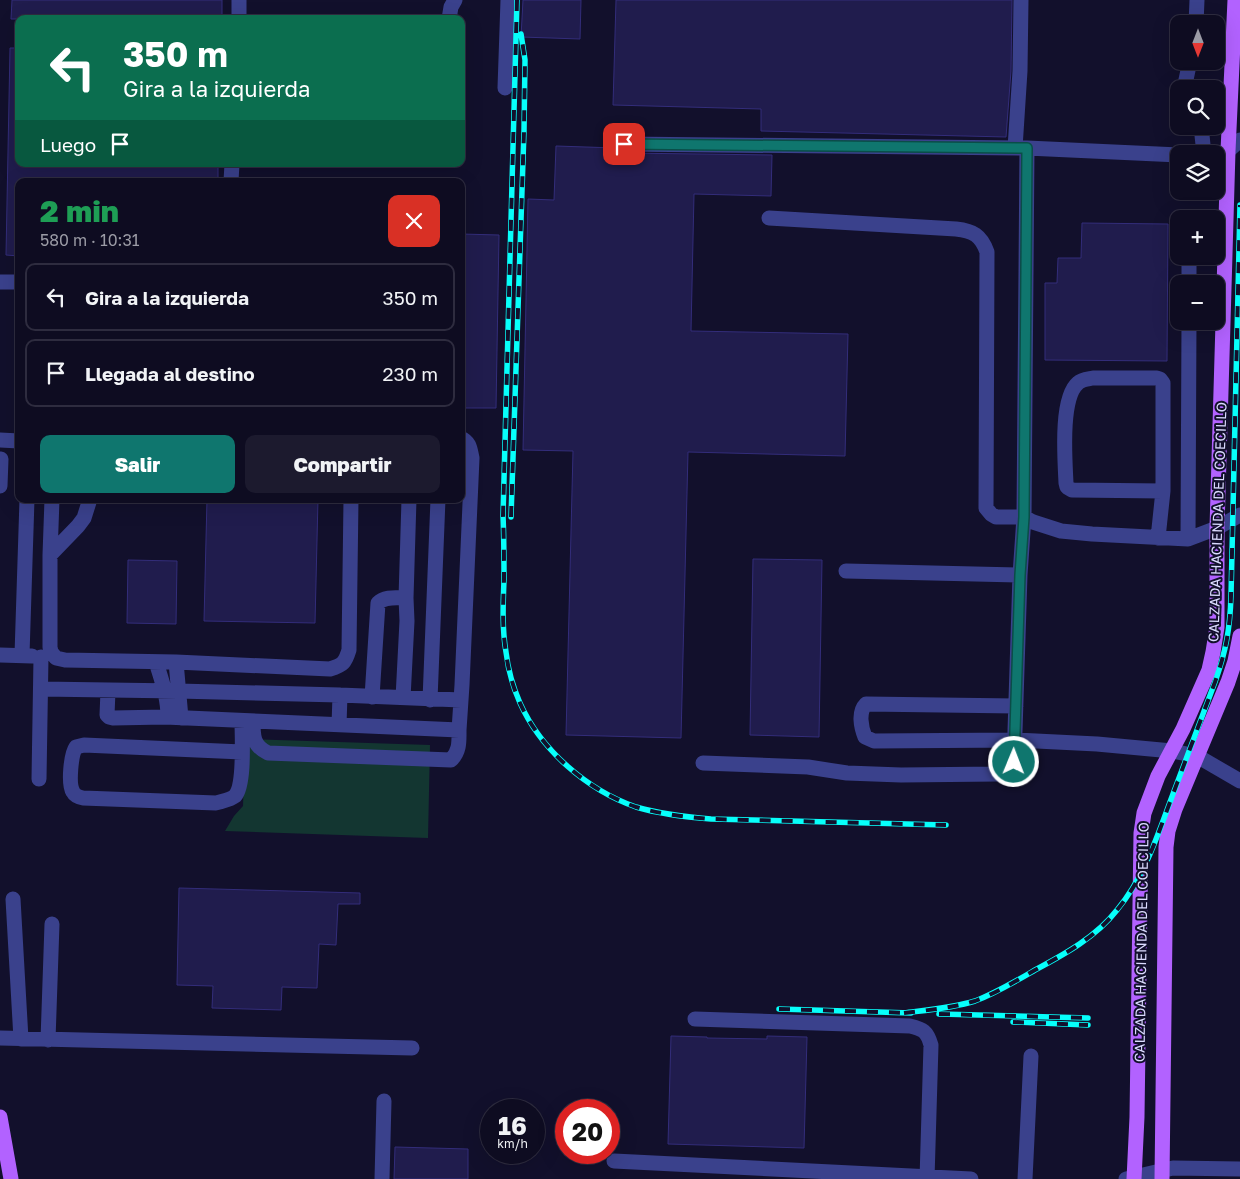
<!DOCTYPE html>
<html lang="es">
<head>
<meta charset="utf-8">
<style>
	body { margin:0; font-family:"Golos Text",sans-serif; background:#1c1a2e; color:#f1f3f6; height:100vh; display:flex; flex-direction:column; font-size:19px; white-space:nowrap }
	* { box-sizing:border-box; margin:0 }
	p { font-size:16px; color:#9b9ba5 }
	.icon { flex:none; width:28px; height:28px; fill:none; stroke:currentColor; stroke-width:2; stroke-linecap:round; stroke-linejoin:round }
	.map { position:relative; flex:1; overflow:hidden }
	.panel { position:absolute; left:15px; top:178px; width:450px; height:325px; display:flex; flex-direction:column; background:#0e0c21; border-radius:10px; box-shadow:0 5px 20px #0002,0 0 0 1px #2e2c3f }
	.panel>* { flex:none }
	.banner { position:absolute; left:15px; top:15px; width:450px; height:152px; border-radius:10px; box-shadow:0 5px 20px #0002,0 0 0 1px #2e2c3f; background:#0b6e4f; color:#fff; overflow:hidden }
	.needle { width:32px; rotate:180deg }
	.fabs { position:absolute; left:1170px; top:15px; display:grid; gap:10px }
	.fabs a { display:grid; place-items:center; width:55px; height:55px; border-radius:10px; background:#0e0c21; box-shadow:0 5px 20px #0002,0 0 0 1px #2e2c3f; font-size:25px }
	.speed { position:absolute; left:480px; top:1099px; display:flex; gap:10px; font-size:25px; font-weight:700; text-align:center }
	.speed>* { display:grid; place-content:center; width:65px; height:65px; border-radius:50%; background:#0e0c21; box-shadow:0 5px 20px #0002,0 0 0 1px #2e2c3f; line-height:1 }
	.speed small { font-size:12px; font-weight:400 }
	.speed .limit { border:8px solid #d22; background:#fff; color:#111 }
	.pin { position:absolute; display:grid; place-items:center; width:42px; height:42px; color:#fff; margin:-21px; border-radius:10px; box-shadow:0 2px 8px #0006 }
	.me { position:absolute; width:55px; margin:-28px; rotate:1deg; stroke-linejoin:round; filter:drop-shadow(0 0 4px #0008) }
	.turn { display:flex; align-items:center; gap:18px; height:105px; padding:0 25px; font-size:22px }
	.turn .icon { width:65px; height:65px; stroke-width:2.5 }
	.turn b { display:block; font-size:35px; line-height:42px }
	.then { display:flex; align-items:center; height:48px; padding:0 25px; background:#0003; gap:10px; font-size:19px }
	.round { display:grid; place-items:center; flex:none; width:52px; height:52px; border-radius:10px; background:#1c1a2e }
	.headline { display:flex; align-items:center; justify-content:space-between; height:85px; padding:0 25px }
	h1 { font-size:30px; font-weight:800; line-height:38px; color:#1e9e55 }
	.primary-button { display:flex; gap:10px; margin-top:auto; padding:10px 25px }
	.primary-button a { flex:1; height:58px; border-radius:10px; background:#0f766e; color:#fff; font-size:20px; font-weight:800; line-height:58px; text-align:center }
	.primary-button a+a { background:#1c1a2e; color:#f1f3f6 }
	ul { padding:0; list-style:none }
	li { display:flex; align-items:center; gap:15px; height:68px; margin:0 10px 8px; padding:0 15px; border:2px solid #2e2c3f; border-radius:10px }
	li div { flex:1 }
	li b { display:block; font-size:19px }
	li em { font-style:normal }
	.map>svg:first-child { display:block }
	.green { fill:#133631 }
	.building { fill:#201c4d; stroke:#332d7a }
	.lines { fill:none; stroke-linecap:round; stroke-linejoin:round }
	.minor { stroke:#3a418c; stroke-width:15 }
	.major { stroke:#b262ff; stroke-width:15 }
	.rail-casing { stroke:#07fffb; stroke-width:5.5 }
	.rail { stroke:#12102c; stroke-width:4; stroke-dasharray:11; stroke-linecap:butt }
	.route-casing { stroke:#0a4d48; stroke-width:12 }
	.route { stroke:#0f766e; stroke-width:9 }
	.labels { text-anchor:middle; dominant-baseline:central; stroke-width:4; stroke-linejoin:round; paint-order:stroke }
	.street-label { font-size:14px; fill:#dbdbff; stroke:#12102c }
</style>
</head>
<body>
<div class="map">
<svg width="1240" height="1179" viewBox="0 0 1240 1179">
	<rect width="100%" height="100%" fill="#12102c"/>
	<path class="green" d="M 245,739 L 430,745 L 428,838 L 225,831 L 234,816 L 243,806 Z"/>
	<path class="building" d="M 12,0 L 222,0 L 222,19 L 11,19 Z
		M 523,0 L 581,0 L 580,39 L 521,37 Z
		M 616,0 L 1012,0 L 1011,71 L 1006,137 L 761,131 L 761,109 L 613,105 Z
		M 10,48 L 19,48 L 19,164 L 218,164 L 218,181 L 19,181 L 19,256 L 6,255 Z
		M 556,146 L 616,148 L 619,152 L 624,153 L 772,155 L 771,196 L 694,194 L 691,331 L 848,334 L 845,456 L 688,452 L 681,738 L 566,735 L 573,451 L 523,450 L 528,199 L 554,200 Z
		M 1082,223 L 1168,224 L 1167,361 L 1045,360 L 1045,283 L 1057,283 L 1058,258 L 1081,258 Z
		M 461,234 L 499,235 L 496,408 L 461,408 Z
		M 207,499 L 318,499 L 315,623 L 204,621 Z
		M 753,559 L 822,560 L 819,737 L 750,735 Z
		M 128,560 L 177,561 L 176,624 L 127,623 Z
		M 179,888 L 360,893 L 360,904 L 338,904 L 336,945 L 319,944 L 317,988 L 282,987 L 281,1010 L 212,1008 L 213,986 L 177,985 Z
		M 671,1036 L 707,1037 L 707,1038 L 767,1039 L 767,1036 L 807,1037 L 804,1148 L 668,1144 Z
		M 395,1147 L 468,1149 L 468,1179 L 394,1179 Z"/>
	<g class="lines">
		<path class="minor" d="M 239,19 L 239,0
			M 449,19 L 451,7 L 455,0
			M 1196,24 L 1197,0
			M 505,88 L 508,0
			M 1184,89 L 1190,61
			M 1201,126 L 1204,154
			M 624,144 L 1027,148 L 1179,155
			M 1015,148 L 1020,71 L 1021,0
			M 1212,154 L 1228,151 L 1240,140
			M 231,181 L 232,164
			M 769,218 L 956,229 C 973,231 981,235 987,252 L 986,508 L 991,514 L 996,517 L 1024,517 L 1033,522 L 1061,531 L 1092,534 L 1188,539 L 1217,528 L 1240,515
			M 1189,256 L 1189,284
			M 0,282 L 19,282
			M 1093,378 L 1157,378 L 1160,379 L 1163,383 L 1163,491 L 1072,490 L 1067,487 L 1066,483 C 1065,460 1060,398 1078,383 C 1082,379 1088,379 1093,378 Z
			M 0,440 L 19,441
			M 0,486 L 1,459
			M 52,499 L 50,555 L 50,647 L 51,652 L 56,658 L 65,660 L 176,662 L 330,669 C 343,665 345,663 349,650 L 351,499
			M 1158,538 L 1163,491
			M 1188,539 L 1189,321
			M 50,555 L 78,526 L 84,518 L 90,499
			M 846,571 L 1020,575
			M 0,655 L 32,656
			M 22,655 L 27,499
			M 156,662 C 162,681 168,698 168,717
			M 176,662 L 181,718
			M 41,689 L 178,691 L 340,695 L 461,700
			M 108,691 L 107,715 L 109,717 L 113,718 L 165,717 L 459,730 L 462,685 L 472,458 C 470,449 470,442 461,438
			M 372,697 L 378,603 C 385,596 396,598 406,598
			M 403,698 L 407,621 L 406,598 L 409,499
			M 430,700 L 438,499
			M 1016,706 L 866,704 C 858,712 861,727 865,737 L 874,741 L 1015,740 L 1097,744 L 1172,751 L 1197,756 L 1240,781
			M 253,721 C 253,736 253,746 268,753 L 451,760 C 460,751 459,741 459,730
			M 339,725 L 340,695
			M 242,752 L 84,745 L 76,747 C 71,754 68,784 73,792 C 75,796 78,797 83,798 L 216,803 C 222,801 230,800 235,796 C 245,785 242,737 242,721
			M 703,763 L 808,767 L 847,773 L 901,775 L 998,774 L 1010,769 L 1014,762 L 1020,575 L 1024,517 L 1027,148
			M 39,779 L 41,657
			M 13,899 L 21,1039
			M 695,1019 L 910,1026 C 923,1029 927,1031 931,1045 L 927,1179
			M 0,1038 L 412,1048
			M 48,1040 L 52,924
			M 614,1161 L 971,1179
			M 382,1179 L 384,1101
			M 1025,1179 L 1031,1056
			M 1126,1179 L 1173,1168 L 1240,1169"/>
		<path class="major" d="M 0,1117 L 11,1179
			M 1134,1179 L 1137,1117 L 1141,833 L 1144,813 L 1158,776 L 1183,729 L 1209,670 L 1213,652 L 1217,627 L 1217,528 L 1228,151 L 1235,0
			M 1162,1179 L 1166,847 L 1168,831 L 1175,809 L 1228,682 L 1235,661 L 1240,636"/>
		<defs>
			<path id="rail" d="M 517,0 L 503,516 C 504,537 504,559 504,580 C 503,604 502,629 506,652 C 508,670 513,687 520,703 C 541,750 587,790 636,807 C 660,814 686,817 711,819 L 946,825
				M 511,517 L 524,131 L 525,60 L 521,34
				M 779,1009 L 911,1013
				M 904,1013 C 928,1010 952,1008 975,1001 C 996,993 1016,981 1035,970 C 1065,954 1096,937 1117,910 C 1143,879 1156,840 1170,802 C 1185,762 1200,722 1215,682 C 1226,651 1230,629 1231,596 L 1240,205
				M 939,1014 L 1088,1018
				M 1013,1022 L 1088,1025"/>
		</defs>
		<use href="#rail" class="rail-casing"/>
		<use href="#rail" class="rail"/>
	</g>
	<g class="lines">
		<defs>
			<path id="route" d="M 624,144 L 1027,148 L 1024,517 L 1020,575 L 1014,762"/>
		</defs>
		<use href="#route" class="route-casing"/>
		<use href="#route" class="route"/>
	</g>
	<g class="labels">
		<g class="street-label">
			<text transform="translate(1217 522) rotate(-88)">CALZADA HACIENDA DEL COECILLO</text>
			<text transform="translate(1141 942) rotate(-89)">CALZADA HACIENDA DEL COECILLO</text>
		</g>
	</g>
</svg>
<div class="fabs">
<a><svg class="needle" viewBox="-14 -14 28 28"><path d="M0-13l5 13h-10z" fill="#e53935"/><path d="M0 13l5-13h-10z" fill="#9b9ba5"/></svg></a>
<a><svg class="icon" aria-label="search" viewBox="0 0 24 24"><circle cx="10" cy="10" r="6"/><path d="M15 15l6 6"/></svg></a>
<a><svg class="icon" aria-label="layers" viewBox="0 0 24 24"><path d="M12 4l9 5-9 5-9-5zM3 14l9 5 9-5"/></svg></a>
<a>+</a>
<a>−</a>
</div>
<div class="speed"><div>16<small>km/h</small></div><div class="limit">20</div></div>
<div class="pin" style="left:624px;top:144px;background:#d93025"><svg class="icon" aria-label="arrive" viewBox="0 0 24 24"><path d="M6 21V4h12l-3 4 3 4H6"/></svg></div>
<svg class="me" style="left:1014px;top:762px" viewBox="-20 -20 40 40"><circle r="17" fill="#0f766e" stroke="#fff" stroke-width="3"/><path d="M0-11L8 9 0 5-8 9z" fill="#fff"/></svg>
<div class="banner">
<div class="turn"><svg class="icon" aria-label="left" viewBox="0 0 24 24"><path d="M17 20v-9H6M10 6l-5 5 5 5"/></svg><div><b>350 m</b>Gira a la izquierda</div></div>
<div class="then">Luego<svg class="icon" aria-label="arrive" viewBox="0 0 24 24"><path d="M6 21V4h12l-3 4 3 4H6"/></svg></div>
</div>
<section class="panel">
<div class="headline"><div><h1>2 min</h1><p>580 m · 10:31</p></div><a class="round" style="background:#d93025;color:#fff"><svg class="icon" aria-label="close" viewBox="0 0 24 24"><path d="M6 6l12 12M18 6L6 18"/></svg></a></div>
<ul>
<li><svg class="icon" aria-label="left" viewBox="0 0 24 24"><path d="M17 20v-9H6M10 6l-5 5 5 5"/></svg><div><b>Gira a la izquierda</b></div><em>350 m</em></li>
<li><svg class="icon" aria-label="arrive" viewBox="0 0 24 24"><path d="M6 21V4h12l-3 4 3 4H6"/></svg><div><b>Llegada al destino</b></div><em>230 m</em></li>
</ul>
<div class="primary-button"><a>Salir</a><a>Compartir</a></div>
</section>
</div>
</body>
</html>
